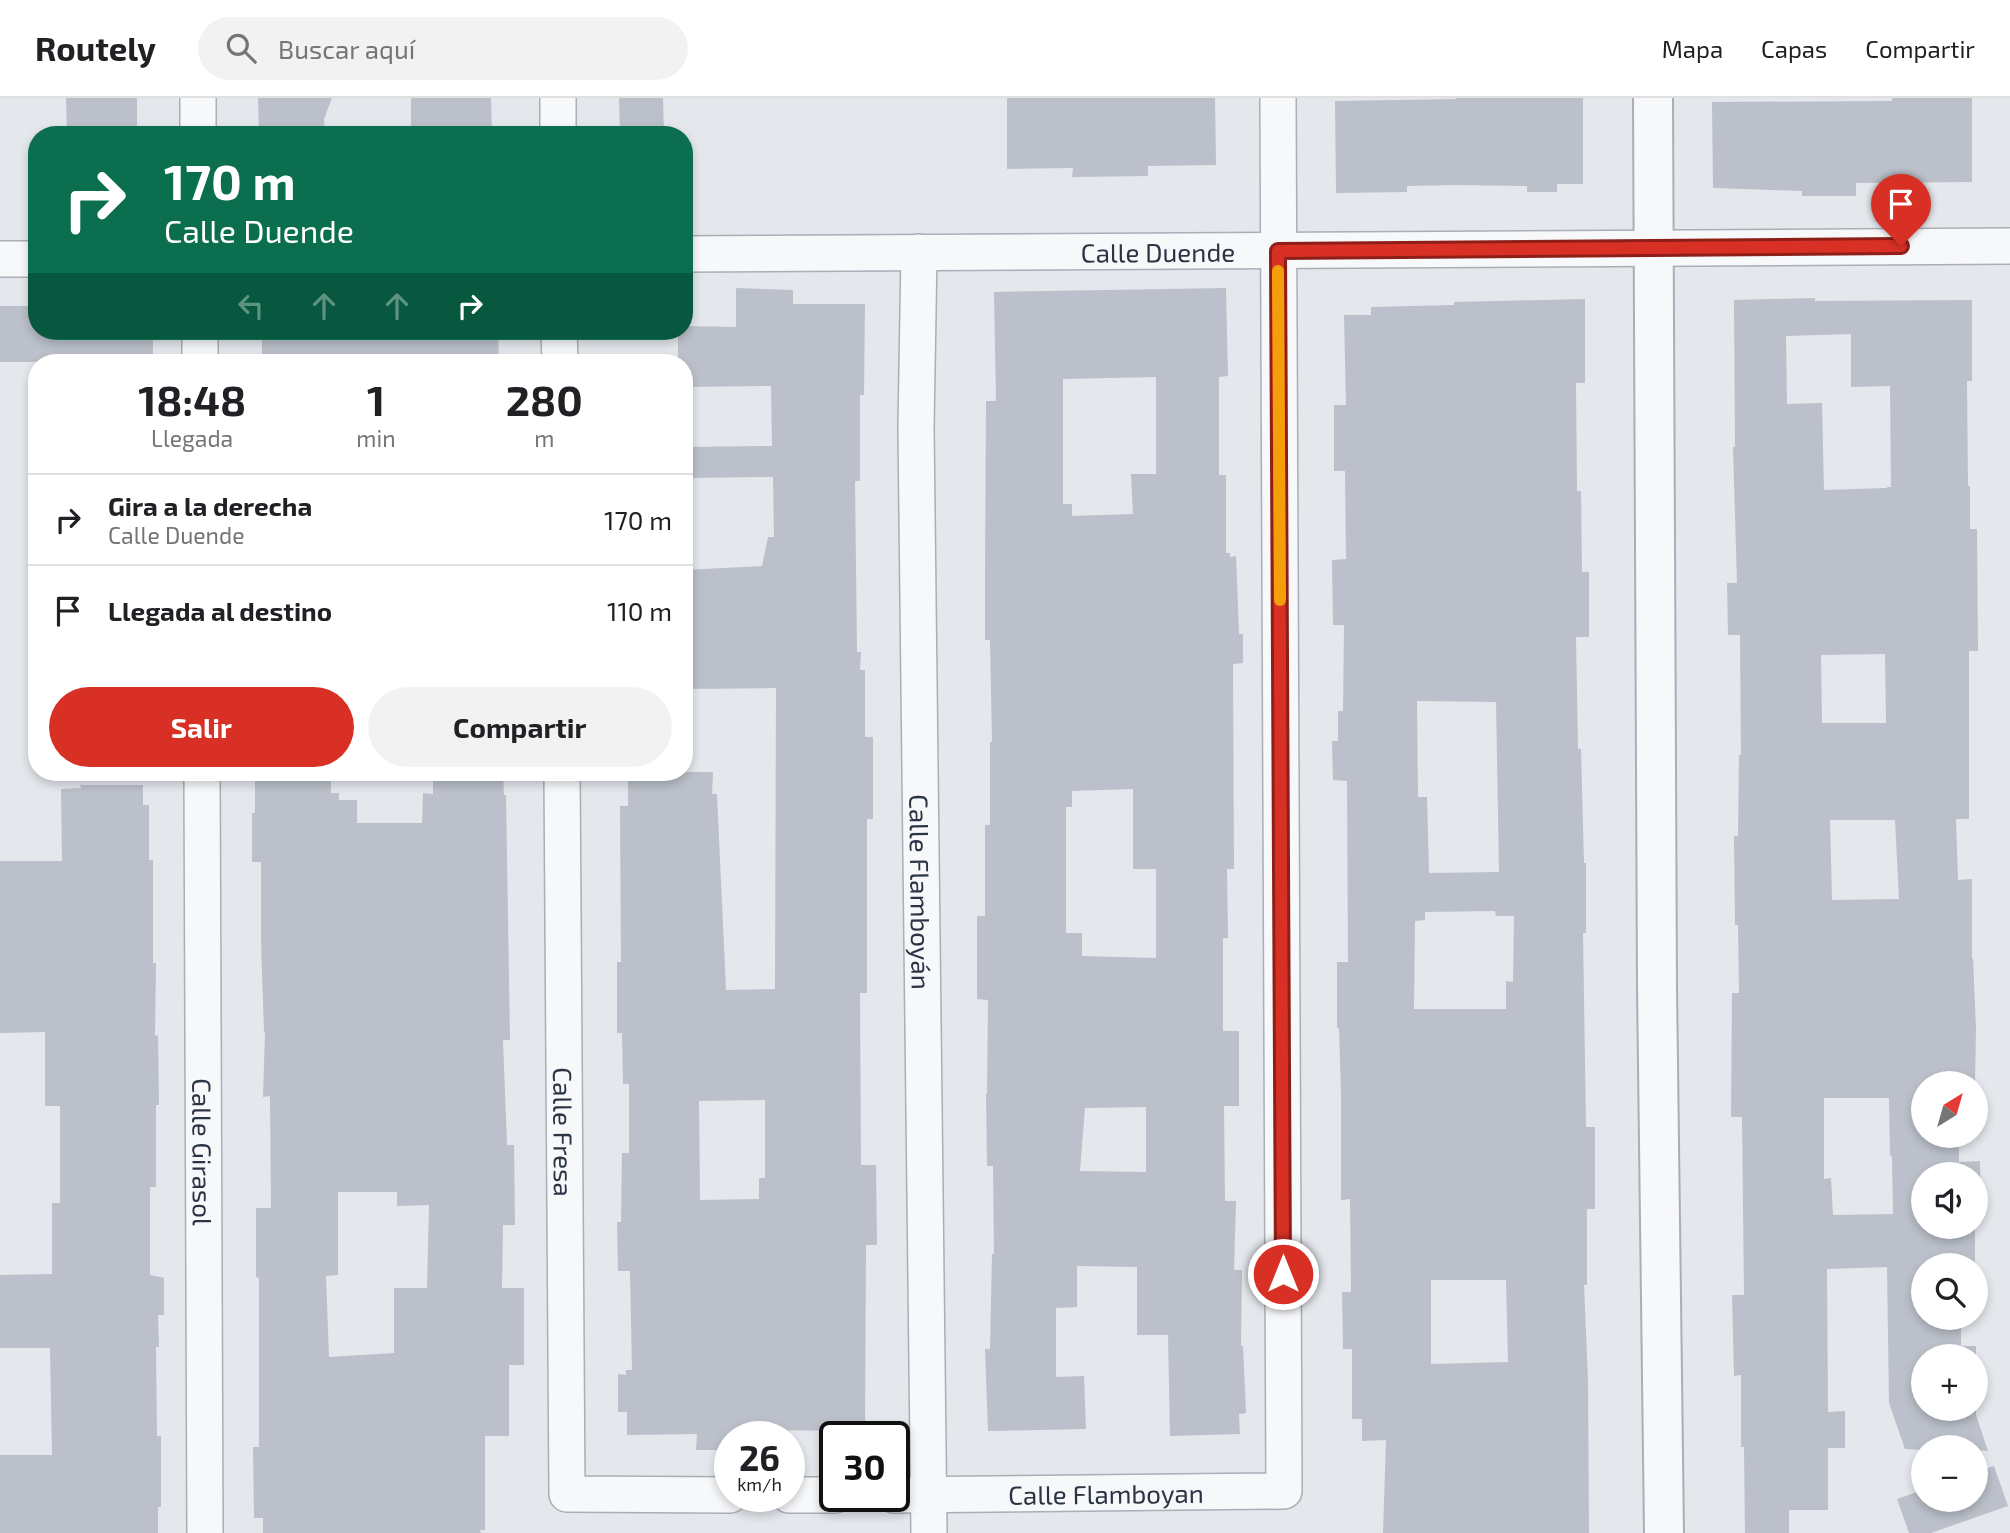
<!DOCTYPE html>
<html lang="es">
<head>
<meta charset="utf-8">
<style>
	body { margin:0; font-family:"Exo 2",sans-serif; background:#f2f2f2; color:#202124; height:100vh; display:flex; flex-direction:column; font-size:26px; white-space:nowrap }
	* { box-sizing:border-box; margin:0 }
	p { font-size:23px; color:#757577 }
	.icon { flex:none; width:38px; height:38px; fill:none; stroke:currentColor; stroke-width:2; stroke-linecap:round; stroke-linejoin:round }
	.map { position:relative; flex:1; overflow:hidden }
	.side { position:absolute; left:28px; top:256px; width:665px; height:427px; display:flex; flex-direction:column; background:#fff; border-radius:28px; box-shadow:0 4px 10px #0003 }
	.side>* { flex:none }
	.top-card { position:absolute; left:28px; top:28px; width:665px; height:214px; border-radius:28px; box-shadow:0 4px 10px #0003; background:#0b6e4f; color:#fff; overflow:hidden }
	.needle { width:46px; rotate:37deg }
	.controls { position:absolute; left:1911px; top:973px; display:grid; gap:14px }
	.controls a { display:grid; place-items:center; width:77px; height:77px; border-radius:50%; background:#fff; box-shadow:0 4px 10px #0003; font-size:35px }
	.speed { position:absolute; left:714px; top:1323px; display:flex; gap:14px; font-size:35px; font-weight:700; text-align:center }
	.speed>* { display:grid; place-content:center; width:91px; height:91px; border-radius:50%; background:#fff; box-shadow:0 4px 10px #0003; line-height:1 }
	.speed small { font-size:18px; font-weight:400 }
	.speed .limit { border:4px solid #111; border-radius:10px; background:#fff; color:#111 }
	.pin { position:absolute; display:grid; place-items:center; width:60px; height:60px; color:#fff; margin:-72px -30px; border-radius:50% 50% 50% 0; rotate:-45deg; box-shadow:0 0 7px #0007 }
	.pin .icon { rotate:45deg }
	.me { position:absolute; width:77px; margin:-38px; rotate:0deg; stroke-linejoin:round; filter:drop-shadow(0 0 5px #0008) }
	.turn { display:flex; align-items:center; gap:24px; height:147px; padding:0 21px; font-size:32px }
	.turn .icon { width:91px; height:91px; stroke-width:2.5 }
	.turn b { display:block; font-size:49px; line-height:60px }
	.lanes { display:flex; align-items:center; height:66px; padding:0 21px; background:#0003; justify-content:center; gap:35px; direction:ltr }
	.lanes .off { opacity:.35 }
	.eta { display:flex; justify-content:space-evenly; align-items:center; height:119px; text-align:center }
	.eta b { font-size:42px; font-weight:700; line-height:49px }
	.action { display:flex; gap:14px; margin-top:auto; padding:14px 21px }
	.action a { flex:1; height:80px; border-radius:42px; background:#d93025; color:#fff; font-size:28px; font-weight:700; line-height:80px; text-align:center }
	.action a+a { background:#f2f2f2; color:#202124 }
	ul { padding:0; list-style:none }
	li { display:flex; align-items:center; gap:21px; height:91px; padding:0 21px; border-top:2px solid #e0e0e0 }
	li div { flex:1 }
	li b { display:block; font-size:26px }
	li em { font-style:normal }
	header { display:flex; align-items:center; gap:42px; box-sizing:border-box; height:98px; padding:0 35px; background:#fff; border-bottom:2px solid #e0e0e0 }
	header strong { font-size:33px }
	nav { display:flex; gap:38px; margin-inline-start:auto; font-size:24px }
	.search { width:490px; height:63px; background:#f2f2f2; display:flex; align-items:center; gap:18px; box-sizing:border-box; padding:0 24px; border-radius:38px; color:#757577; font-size:26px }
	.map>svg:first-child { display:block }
	.building { fill:#bbc0ca; fill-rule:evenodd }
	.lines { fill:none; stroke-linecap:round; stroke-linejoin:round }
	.minor-casing { stroke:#a9aeb7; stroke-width:38 }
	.tertiary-casing { stroke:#a9aeb7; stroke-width:42 }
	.minor { stroke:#f7f8fa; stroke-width:35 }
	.tertiary { stroke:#f7f8fa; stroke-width:38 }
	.route-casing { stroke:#8d1f18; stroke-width:18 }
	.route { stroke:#d93025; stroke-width:12 }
	.slow { stroke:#f59e0b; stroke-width:12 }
	.labels { text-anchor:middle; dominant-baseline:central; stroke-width:5; stroke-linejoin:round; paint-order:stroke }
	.street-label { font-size:26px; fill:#2b3445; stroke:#f4f6f9 }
</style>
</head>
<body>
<header>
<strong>Routely</strong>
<div class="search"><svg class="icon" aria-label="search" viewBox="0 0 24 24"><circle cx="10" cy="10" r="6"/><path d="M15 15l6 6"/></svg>Buscar aquí</div>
<nav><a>Mapa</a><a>Capas</a><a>Compartir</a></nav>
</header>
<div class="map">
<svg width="2010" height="1435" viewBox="0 0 2010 1435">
	<rect width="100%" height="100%" fill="#e4e7ec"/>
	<path class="building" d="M 66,0 L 137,0 L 137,37 L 67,37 Z
		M 258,0 L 332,0 L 324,21 L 325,37 L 259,37 Z
		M 411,0 L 491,0 L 492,37 L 411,37 Z
		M 619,0 L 663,0 L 664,37 L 620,37 Z
		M 1007,0 L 1215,0 L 1216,67 L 1148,68 L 1148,78 L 1072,79 L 1073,70 L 1007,71 Z
		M 1456,0 L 1583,0 L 1583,86 L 1557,86 L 1557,94 L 1527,94 L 1527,88 L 1454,87 L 1407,88 L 1407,94 L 1336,95 L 1335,3 L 1456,1 Z
		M 1892,0 L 1972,0 L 1972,84 L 1856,85 L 1856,98 L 1802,98 L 1802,93 L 1713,90 L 1712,4 L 1892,3 Z
		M 736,190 L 793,192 L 793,206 L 865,206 L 864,297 L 860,297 L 860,383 L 855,383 L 857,554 L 861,554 L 860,572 L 865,572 L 865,639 L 873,639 L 873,721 L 867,721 L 867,895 L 860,895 L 861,1067 L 876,1067 L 877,1147 L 866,1147 L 865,1333 L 738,1332 L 738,1339 L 730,1339 L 730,1352 L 696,1352 L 697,1336 L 627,1337 L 627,1314 L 618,1314 L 618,1276 L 626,1277 L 626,1272 L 632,1272 L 630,1173 L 618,1173 L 617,1124 L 621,1124 L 622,1055 L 629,1055 L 629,986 L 623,986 L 622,935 L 617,935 L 617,864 L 621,864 L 620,708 L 628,708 L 628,674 L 713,674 L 712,696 L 717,696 L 726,892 L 775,891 L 776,590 L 684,591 L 684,472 L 762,468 L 768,439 L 774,439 L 773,379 L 684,380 L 684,349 L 772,348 L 771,288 L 684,289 L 684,264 L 678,264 L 678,233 L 684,233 L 684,228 L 736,229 ZM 765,1002 L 765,1080 L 759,1080 L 759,1101 L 700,1102 L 699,1003 Z
		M 1226,190 L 1228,278 L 1219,279 L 1219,377 L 1226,377 L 1226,455 L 1230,455 L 1230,459 L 1236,458 L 1239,536 L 1243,536 L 1243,565 L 1233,566 L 1234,771 L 1227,771 L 1228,840 L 1223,840 L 1223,933 L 1239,933 L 1239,1008 L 1224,1008 L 1225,1103 L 1236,1103 L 1234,1172 L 1242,1172 L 1241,1248 L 1243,1248 L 1246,1315 L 1239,1316 L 1240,1336 L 1170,1338 L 1168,1237 L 1137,1237 L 1137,1169 L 1077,1168 L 1077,1209 L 1056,1210 L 1056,1279 L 1084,1278 L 1086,1331 L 988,1333 L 985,1251 L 990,1251 L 992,1156 L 994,1156 L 993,1068 L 987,1068 L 986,996 L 987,996 L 988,902 L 977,901 L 977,818 L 985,818 L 985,727 L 990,727 L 990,644 L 992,644 L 990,542 L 985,542 L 985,477 L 986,303 L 996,303 L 994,194 ZM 1156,279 L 1156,376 L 1131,376 L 1133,416 L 1072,418 L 1072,406 L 1063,406 L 1063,281 ZM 1133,691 L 1133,771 L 1156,771 L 1156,860 L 1082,858 L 1082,835 L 1066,835 L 1066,709 L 1072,709 L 1072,693 ZM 1146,1009 L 1146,1074 L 1080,1073 L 1085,1010 Z
		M 1815,200 L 1815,203 L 1972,202 L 1972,283 L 1967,283 L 1968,388 L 1970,388 L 1970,431 L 1977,431 L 1978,553 L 1969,553 L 1969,721 L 1956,721 L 1958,782 L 1972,781 L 1972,861 L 1973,861 L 1976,929 L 1975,985 L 1923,985 L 1923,1038 L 1959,1038 L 1959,1064 L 1980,1063 L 1981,1112 L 1976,1112 L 1976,1076 L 1923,1076 L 1923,1129 L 1975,1129 L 1975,1167 L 1923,1167 L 1923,1220 L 1961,1220 L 1961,1248 L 1976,1248 L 1976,1317 L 1988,1353 L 1976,1352 L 1976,1349 L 1923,1349 L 1923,1352 L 1905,1351 L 1889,1305 L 1887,1169 L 1827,1171 L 1828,1314 L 1845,1313 L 1845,1350 L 1828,1350 L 1828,1412 L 1789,1412 L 1789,1435 L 1745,1435 L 1744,1349 L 1741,1349 L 1741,1277 L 1734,1278 L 1732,1197 L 1744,1197 L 1742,1019 L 1731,1019 L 1732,895 L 1739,895 L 1738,827 L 1735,827 L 1734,738 L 1738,738 L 1739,657 L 1741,657 L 1740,537 L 1728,537 L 1727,485 L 1737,485 L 1733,349 L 1735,349 L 1734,202 ZM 1851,236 L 1851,289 L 1890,288 L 1891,389 L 1887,389 L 1887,390 L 1824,392 L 1822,305 L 1787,306 L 1786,238 ZM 1885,556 L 1886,625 L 1822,625 L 1821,557 ZM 1830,722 L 1895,722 L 1899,801 L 1832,802 ZM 1824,1000 L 1889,1000 L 1890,1057 L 1892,1059 L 1893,1116 L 1833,1117 L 1831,1080 L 1824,1081 ZM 1923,1258 L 1976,1258 L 1976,1311 L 1923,1311 Z
		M 1585,201 L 1585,285 L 1576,285 L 1577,393 L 1581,393 L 1582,474 L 1589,474 L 1589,539 L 1576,539 L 1578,651 L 1581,651 L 1584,765 L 1586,765 L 1586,835 L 1583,835 L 1586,1029 L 1595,1029 L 1595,1111 L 1587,1111 L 1587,1187 L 1584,1187 L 1588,1282 L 1589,1435 L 1383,1435 L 1386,1342 L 1362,1343 L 1362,1321 L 1352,1321 L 1352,1251 L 1343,1251 L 1342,1194 L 1351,1194 L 1350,1101 L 1341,1102 L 1341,995 L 1339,930 L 1337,930 L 1337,864 L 1348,864 L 1347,683 L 1333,682 L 1332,643 L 1338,643 L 1338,613 L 1343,613 L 1344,527 L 1333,527 L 1332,462 L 1346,461 L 1345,373 L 1334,373 L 1334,307 L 1346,307 L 1344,217 L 1371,217 L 1371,209 L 1454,207 L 1454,204 L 1497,203 ZM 1417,603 L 1496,604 L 1499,774 L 1429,775 L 1427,699 L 1418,699 ZM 1495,813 L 1496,818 L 1514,818 L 1513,884 L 1506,883 L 1506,911 L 1414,911 L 1415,823 L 1425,822 L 1425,814 ZM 1431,1182 L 1506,1182 L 1508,1264 L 1431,1266 Z
		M 0,208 L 37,208 L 37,233 L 153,233 L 153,264 L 0,264 Z
		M 262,233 L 498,233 L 499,264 L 262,264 Z
		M 255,674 L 331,674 L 331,695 L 339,695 L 339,702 L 357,702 L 357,725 L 422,725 L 423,695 L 433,696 L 433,674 L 503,674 L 504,697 L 506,697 L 510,942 L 503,942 L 507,1047 L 514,1047 L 515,1127 L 503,1127 L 502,1190 L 524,1190 L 524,1267 L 509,1267 L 509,1338 L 485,1338 L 485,1432 L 480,1432 L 481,1435 L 263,1435 L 263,1420 L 254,1420 L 253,1349 L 259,1349 L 259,1180 L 256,1179 L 256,1110 L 271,1110 L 270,998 L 263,999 L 265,934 L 264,934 L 261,843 L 261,764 L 252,764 L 252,715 L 255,715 ZM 338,1094 L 397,1094 L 397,1108 L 429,1107 L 427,1190 L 394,1190 L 394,1255 L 329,1259 L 326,1178 L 338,1177 Z
		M 80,687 L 143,687 L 143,707 L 149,707 L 149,762 L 153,762 L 153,865 L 156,865 L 155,937 L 158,938 L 159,1007 L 156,1007 L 156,1089 L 150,1089 L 150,1177 L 164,1180 L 164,1217 L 158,1217 L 159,1249 L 156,1249 L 157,1338 L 161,1338 L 161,1409 L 158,1409 L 158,1435 L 0,1435 L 0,1357 L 52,1357 L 50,1250 L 0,1250 L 0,1177 L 52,1176 L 52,1105 L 60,1105 L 60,1008 L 45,1008 L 45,934 L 0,935 L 0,763 L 62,763 L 61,691 L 81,690 Z
		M 1994,1368 L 2008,1408 L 1931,1435 L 1909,1435 L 1897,1401 L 1923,1392 L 1923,1402 L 1976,1402 L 1976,1374 Z"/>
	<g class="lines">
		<defs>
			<g id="minor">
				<path d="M 198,0 L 198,37"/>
				<path d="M 558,0 L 558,37"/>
				<path id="s1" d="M 919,154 L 916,330 L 929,1435"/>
				<path id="s2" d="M 684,156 L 2010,148"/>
				<path d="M 0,161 L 37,161"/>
				<path d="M 200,233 L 200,264"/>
				<path d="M 559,233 L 560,264"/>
				<path id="s3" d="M 202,674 L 205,1435"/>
				<path id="s4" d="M 562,674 L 567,1396 L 730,1397"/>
				<path d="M 789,1397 L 835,1397"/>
				<path id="s5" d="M 894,1397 L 1284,1393 L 1278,0"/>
			</g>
			<path id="tertiary" d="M 1653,0 L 1657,889 L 1664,1435"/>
		</defs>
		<use href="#minor" class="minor-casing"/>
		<use href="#tertiary" class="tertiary-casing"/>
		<use href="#minor" class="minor"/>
		<use href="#tertiary" class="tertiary"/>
	</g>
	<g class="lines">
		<defs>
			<path id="route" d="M 1283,1176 L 1278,153 L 1901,148"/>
		</defs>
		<use href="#route" class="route-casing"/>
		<use href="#route" class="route"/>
		<path class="slow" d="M 1278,173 L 1280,502"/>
	</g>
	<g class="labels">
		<g class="street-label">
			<text stroke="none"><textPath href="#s2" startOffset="474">Calle Duende</textPath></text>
			<text stroke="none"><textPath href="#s1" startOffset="640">Calle Flamboyán</textPath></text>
			<text stroke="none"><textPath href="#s4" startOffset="360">Calle Fresa</textPath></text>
			<text stroke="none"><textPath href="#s3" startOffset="380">Calle Girasol</textPath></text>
			<text stroke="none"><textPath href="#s5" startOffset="212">Calle Flamboyan</textPath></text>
		</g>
	</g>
</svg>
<div class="controls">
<a><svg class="needle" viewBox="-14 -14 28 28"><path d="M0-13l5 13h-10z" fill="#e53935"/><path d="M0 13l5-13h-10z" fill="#757577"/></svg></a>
<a><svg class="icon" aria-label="sound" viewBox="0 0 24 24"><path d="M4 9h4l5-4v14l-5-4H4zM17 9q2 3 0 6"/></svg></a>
<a><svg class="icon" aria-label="search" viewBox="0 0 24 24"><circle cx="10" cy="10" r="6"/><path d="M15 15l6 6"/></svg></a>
<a>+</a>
<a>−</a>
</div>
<div class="speed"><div>26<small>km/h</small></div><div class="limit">30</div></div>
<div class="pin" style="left:1901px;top:148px;background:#d93025"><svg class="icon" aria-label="arrive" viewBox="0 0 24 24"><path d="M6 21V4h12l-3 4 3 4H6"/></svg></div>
<svg class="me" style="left:1283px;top:1176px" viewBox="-20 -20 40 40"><circle r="17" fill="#d93025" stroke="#fff" stroke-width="3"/><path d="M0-11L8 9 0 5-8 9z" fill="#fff"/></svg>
<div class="top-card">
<div class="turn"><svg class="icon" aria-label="right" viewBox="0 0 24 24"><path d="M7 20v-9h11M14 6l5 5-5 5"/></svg><div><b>170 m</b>Calle Duende</div></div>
<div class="lanes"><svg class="icon off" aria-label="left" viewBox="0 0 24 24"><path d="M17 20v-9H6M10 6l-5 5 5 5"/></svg><svg class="icon off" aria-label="ahead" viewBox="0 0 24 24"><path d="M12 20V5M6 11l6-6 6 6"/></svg><svg class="icon off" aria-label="ahead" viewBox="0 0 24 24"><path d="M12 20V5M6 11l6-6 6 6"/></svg><svg class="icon" aria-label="right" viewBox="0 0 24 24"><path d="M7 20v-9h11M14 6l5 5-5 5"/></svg></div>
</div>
<section class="side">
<div class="eta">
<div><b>18:48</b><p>Llegada</p></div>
<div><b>1</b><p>min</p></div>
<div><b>280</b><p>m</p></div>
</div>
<ul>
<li><svg class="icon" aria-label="right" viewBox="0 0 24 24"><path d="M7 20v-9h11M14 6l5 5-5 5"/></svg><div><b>Gira a la derecha</b><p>Calle Duende</p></div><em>170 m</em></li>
<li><svg class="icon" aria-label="arrive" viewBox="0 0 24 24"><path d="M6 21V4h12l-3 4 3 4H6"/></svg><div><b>Llegada al destino</b></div><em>110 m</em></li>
</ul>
<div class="action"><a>Salir</a><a>Compartir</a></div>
</section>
</div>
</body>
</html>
